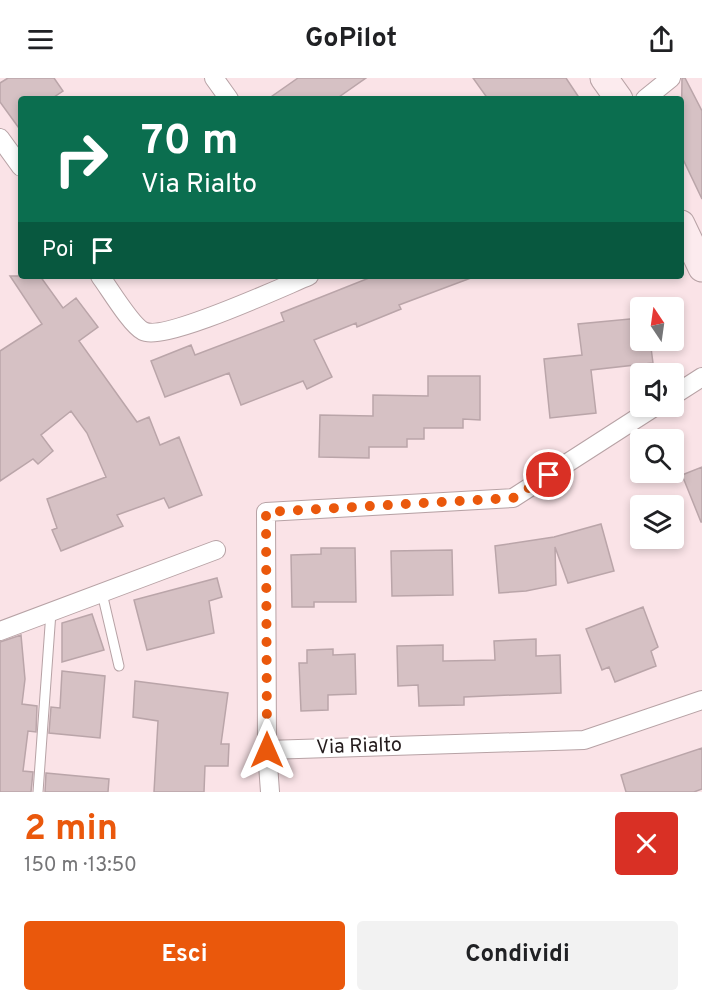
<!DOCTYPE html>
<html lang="it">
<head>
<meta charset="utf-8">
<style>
	body { margin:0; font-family:Overpass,sans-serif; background:#f2f2f2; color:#202124; height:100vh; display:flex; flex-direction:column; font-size:22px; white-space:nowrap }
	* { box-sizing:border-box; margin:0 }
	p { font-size:20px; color:#757577 }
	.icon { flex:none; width:33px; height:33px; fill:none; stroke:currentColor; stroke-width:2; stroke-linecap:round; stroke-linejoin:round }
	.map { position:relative; height:714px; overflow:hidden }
	.panel { display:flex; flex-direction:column; background:#fff; flex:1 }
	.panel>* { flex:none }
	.hud { position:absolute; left:18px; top:18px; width:666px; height:183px; border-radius:6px; box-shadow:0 3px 9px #0003; background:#0b6e4f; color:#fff; overflow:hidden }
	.needle { width:39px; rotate:347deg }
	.tools { position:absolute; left:630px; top:219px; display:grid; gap:12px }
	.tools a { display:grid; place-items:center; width:54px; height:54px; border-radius:6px; background:#fff; box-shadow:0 3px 9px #0003; font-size:30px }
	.pin { position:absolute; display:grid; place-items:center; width:51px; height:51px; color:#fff; margin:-26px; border:3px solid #fff; border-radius:50%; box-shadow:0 2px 6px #0007 }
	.me { position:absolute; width:66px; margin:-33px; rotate:0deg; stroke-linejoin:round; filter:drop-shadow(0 0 4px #0008) }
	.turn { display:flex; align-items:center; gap:21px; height:126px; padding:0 24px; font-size:27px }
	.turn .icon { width:78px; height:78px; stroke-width:2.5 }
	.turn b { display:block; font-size:42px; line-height:51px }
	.then { display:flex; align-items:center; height:57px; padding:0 24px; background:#0003; gap:12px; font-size:22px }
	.round { display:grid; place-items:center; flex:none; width:63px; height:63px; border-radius:6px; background:#f2f2f2 }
	.head { display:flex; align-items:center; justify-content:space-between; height:102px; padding:0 24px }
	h1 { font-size:36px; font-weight:700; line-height:45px; color:#ea580c }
	.button { display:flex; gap:12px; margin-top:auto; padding:12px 24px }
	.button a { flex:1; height:69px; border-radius:6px; background:#ea580c; color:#fff; font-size:24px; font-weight:700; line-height:69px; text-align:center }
	.button a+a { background:#f2f2f2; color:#202124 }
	header { display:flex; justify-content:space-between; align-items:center; height:78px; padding:0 24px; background:#fff; font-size:27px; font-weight:700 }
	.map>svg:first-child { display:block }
	.building { fill:#d6c1c4; stroke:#baa5a9; stroke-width:1.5 }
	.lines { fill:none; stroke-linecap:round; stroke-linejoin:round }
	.lane-casing { stroke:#b7a2a5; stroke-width:11 }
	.street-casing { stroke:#b7a2a5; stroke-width:20 }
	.secondary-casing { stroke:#b7a2a5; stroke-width:29 }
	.lane { stroke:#fff; stroke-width:9 }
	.street { stroke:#fff; stroke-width:18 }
	.secondary { stroke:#fcebee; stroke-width:27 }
	.route { stroke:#ea580c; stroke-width:10; stroke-dasharray:0 18 }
	.labels { text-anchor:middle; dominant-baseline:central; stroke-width:5; stroke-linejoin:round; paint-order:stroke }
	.street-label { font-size:20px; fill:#241c1d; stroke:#fff }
</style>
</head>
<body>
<header><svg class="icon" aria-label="menu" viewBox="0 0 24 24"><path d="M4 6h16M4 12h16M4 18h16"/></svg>GoPilot<svg class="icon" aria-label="share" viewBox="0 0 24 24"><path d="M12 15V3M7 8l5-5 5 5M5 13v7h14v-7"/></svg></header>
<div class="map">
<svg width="702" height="714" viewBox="0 0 702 714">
	<rect width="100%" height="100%" fill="#fae3e7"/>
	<path class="building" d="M 8,0 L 54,0 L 63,13 L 51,21 L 21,21 L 21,53 L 0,24 L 0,5 Z
		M 298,0 L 366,0 L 336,21 L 268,21 Z
		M 473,0 L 566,0 L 580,21 L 488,21 Z
		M 682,0 L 685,0 L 702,33 L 702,121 L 681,77 Z
		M 10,198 L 40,198 L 63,230 L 76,220 L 98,249 L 79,263 L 137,344 L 149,339 L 160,367 L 179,359 L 202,417 L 169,430 L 164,420 L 117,437 L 123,448 L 61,473 L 52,452 L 57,450 L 47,421 L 106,399 L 87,355 L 71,333 L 41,357 L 53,373 L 38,386 L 33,381 L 0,403 L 0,273 L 42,246 Z
		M 374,198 L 471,198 L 471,200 L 399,227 L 401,231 L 357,249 L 356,245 L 314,262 L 332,299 L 307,311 L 303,303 L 241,327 L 229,295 L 165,319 L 151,283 L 191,267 L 195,277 L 284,243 L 281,235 Z
		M 640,240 L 640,262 L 650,262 L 653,285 L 591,292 L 596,335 L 550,340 L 544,281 L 582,277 L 578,246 Z
		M 428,298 L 480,298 L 480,342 L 463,341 L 463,350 L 424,350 L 424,361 L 407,361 L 407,369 L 369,369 L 369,380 L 319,379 L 320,337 L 373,338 L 373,317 L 428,318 Z
		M 702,389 L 702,444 L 701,444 L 682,397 Z
		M 601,446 L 614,493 L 568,505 L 555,469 L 556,507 L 526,513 L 499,515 L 495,468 L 554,459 Z
		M 321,470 L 355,470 L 356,524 L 314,524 L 314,529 L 292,529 L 291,477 L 321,476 Z
		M 452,472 L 453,517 L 392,518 L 391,473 Z
		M 217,500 L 222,519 L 209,523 L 214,555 L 147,572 L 134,522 Z
		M 643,529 L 658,569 L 651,573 L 656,588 L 615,604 L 609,589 L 602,592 L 586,551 Z
		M 92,536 L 104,572 L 62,584 L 62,545 Z
		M 21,557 L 25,601 L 22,626 L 37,628 L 36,654 L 28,653 L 23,693 L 33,694 L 31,714 L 0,714 L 0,564 Z
		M 536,561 L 536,578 L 560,577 L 561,615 L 464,619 L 464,627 L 419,628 L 418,607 L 398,608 L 397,568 L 443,567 L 443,583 L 495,582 L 494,563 Z
		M 333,571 L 333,577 L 355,576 L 356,616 L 328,617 L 328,632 L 301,633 L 299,585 L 307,585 L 307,572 Z
		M 62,593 L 105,598 L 100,660 L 49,655 L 51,629 L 60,630 Z
		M 135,603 L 228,615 L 221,666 L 229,666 L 228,688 L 205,688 L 204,714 L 154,714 L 158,643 L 133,639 Z
		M 702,670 L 702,711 L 694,714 L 626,714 L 621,697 Z
		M 46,695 L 109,701 L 108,714 L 45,714 Z"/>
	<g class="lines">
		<defs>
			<path id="lane" d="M 102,515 L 119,588
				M 38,714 L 51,534"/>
			<path id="street" d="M 214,0 L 229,21
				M 645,21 L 671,0
				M 0,60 L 21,89
				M 100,198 C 109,210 131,247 143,253 C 164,264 282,209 309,198
				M 674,317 L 702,299
				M 0,553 L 216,472
				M 267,672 L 584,662 L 702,622
				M 270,714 L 267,672 L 266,434 L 513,420 L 656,328"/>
			<path id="secondary" d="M 604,0 L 619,21
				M 681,146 L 702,190"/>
		</defs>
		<use href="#lane" class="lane-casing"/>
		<use href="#street" class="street-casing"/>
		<use href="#secondary" class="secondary-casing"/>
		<use href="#lane" class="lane"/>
		<use href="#street" class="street"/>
		<use href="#secondary" class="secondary"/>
	</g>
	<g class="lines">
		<path class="route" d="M 267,672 L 266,434 L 513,420 L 549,397"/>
	</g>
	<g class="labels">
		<g class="street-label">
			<text transform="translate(359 669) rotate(-2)">Via Rialto</text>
		</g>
	</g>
</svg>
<div class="tools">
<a><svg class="needle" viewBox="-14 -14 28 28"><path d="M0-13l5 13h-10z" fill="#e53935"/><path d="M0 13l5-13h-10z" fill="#757577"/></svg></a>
<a><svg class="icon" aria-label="sound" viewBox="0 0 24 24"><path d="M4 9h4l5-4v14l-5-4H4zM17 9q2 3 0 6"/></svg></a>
<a><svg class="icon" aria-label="search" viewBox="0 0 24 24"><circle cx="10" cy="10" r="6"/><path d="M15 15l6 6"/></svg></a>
<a><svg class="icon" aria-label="layers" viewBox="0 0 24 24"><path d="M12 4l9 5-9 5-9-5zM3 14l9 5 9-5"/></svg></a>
</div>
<div class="pin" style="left:549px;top:397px;background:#d93025"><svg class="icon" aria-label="arrive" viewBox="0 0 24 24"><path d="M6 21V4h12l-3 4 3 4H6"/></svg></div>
<svg class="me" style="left:267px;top:672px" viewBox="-20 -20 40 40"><path d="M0-17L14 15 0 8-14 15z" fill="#ea580c" stroke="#fff" stroke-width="4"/></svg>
<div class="hud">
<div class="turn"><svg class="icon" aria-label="right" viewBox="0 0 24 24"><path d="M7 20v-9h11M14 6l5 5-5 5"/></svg><div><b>70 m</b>Via Rialto</div></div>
<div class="then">Poi<svg class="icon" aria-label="arrive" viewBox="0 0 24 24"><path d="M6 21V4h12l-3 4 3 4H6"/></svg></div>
</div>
</div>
<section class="panel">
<div class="head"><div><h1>2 min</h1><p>150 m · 13:50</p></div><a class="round" style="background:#d93025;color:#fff"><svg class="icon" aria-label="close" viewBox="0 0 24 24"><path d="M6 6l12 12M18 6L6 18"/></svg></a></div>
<div class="button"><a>Esci</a><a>Condividi</a></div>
</section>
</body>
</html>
